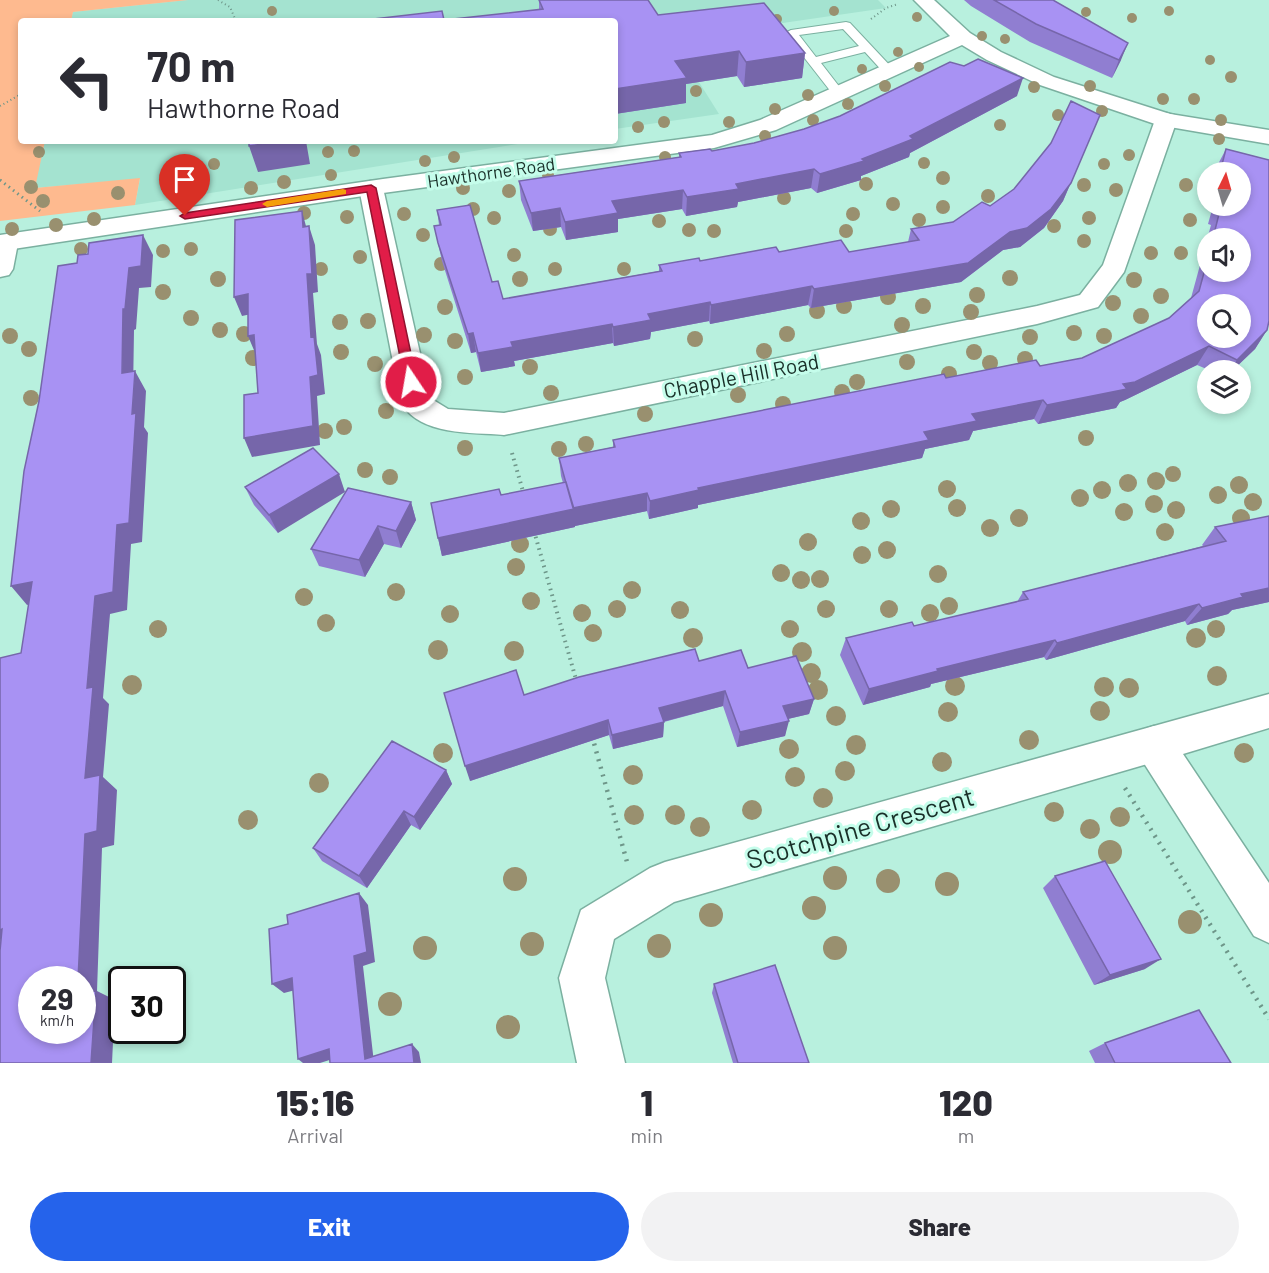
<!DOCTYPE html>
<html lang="en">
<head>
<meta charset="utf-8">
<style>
	body { margin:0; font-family:Barlow,sans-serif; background:#f2f2f3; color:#2b2b33; height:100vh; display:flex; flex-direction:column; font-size:22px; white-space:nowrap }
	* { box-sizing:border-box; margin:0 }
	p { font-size:20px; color:#7c7c81 }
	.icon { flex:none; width:33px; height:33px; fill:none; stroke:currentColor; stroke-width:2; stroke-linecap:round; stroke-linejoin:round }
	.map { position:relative; height:1063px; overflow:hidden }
	.side { display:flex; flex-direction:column; background:#fff; flex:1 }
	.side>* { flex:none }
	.hud { position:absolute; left:18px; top:18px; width:600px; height:126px; border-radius:6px; box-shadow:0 3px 9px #0003; background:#fff; color:#2b2b33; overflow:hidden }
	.needle { width:39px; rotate:5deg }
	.controls { position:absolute; left:1197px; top:162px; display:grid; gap:12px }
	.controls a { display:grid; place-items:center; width:54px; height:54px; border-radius:50%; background:#fff; box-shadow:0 3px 9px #0003; font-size:30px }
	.speed { position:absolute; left:18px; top:966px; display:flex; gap:12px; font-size:30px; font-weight:700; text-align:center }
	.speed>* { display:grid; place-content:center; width:78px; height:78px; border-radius:50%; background:#fff; box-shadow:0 3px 9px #0003; line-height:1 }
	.speed small { font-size:15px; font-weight:400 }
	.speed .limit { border:3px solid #111; border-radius:9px; background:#fff; color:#111 }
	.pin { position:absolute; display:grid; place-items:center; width:51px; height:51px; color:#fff; margin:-62px -26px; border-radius:50% 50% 50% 0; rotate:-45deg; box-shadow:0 0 6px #0007 }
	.pin .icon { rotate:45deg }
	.me { position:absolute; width:66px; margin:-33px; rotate:348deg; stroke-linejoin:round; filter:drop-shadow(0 0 4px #0008) }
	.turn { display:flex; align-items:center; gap:21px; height:126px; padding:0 30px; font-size:27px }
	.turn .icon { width:78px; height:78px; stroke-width:2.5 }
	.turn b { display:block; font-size:42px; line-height:51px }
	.eta { display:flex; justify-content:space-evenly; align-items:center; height:102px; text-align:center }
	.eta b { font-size:36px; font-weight:800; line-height:42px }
	.primary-button { display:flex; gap:12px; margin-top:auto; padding:12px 30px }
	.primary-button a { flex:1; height:69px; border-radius:36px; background:#2563eb; color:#fff; font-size:24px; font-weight:800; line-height:69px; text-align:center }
	.primary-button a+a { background:#f2f2f3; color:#2b2b33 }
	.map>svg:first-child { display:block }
	.built { fill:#a4e3d0 }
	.green { fill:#feba8f }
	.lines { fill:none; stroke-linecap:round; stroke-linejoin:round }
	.lane-casing { stroke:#7bb0a0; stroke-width:2 }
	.street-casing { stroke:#7bb0a0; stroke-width:3 }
	.secondary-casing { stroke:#7bb0a0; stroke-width:3 }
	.path-far3 { stroke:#6e9689; stroke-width:2; stroke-dasharray:1 3; stroke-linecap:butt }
	.path-far2 { stroke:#6e9689; stroke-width:3; stroke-dasharray:1.5 4; stroke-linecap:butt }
	.path-far1 { stroke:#6e9689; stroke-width:4; stroke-dasharray:1.5 4.5; stroke-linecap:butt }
	.path { stroke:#6e9689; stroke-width:4.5; stroke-dasharray:2 6; stroke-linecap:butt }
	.lane { fill:#fff; fill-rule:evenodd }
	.street { fill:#fff; fill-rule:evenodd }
	.secondary { fill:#fff; fill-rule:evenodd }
	.tree { fill:#99906f }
	.wall { fill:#907ed1; fill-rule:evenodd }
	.shaded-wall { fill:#7666aa }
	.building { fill:#a892f3; stroke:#7666aa; stroke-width:1.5; fill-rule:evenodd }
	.route { fill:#e11d48; stroke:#92132f; stroke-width:1.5 }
	.slow { fill:#f59e0b }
	.labels { text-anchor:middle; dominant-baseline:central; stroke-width:6; stroke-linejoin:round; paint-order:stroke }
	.far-street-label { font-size:18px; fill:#192f28; stroke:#c5fdeb }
	.street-label { font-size:21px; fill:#192f28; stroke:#c5fdeb }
	.near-street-label { font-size:26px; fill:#192f28; stroke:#c5fdeb }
</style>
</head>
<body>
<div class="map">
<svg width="1269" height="1063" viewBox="0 0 1269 1063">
	<rect width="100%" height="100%" fill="#b8f0de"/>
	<path class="built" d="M 188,0 L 878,0 L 886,8 L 672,39 L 719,114 L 615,129 L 615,21 L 71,21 L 73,12 Z
		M 45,141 L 537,141 L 135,205 L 140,179 L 34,188 Z"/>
	<path class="green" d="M 0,0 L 188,0 L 73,12 L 71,21 L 21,21 L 21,141 L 45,141 L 35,188 L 140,178 L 135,205 L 0,221 Z"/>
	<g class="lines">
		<defs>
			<path id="lane" d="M 846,22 L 850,23 L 895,71 L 893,74 L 885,74 L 865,52 L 821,63 L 845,94 L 839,98 L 835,97 L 785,33 L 791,30 ZM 843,29 L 859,46 L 816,57 L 799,35 Z"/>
			<path id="street" d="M 1166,113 L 1174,115 L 1177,120 L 1124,272 L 1098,307 L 1037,324 L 504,435 C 471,432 421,436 401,403 L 359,188 L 363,183 L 371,181 L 379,183 L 383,188 L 430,398 L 448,409 L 504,413 L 1037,306 L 1080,295 L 1103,265 L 1155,120 L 1158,115 Z
				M 5,235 L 14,238 L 18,243 L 13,269 L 9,275 L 0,277 L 0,237 Z
				M 1154,726 L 1168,731 L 1173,744 L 1168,757 L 1154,762 L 674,902 L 614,939 L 605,978 L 625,1063 L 577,1063 L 559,978 L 581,910 L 650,868 L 665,862 Z"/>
			<path id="secondary" d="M 914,0 L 934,0 L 970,33 L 1001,52 L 1054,77 L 1170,114 L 1269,130 L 1269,144 L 1158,125 L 1040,85 L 987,60 L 962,45 L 776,130 L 714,148 L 383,193 L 0,251 L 0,235 L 383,179 L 712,135 L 760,120 L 950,36 Z
				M 1269,694 L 1269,728 L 1183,754 L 1269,883 L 1269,943 L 1254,936 L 1140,757 L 1135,744 L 1140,731 L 1154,726 Z"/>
		</defs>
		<use href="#lane" class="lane-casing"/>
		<use href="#street" class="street-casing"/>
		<use href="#secondary" class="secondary-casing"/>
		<path class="path-far3" d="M 218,0 L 230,7 L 236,21
			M 871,19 L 886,8 L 898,4
			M 0,106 L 21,94
			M 0,180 L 2,182"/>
		<path class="path-far2" d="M 0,180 L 40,211"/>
		<path class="path-far1" d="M 512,453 L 524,495
			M 534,531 L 577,683"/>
		<path class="path" d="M 592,736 L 627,862
			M 1125,788 L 1269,1019"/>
		<use href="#lane" class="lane"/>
		<use href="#street" class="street"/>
		<use href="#secondary" class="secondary"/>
	</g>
	<g class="tree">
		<circle cx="272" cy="11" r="5"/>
		<circle cx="834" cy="11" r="5"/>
		<circle cx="1169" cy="11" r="5"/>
		<circle cx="1086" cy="12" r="5"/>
		<circle cx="917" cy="17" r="5"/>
		<circle cx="1132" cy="18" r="5"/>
		<circle cx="777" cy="19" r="5"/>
		<circle cx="982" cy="36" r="5"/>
		<circle cx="1005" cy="39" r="5"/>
		<circle cx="898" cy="52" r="5"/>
		<circle cx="1210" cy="60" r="5"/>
		<circle cx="919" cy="67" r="5"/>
		<circle cx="862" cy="69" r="5"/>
		<circle cx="1231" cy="77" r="6"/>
		<circle cx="885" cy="86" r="6"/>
		<circle cx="1090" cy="86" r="6"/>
		<circle cx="1034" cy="87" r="6"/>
		<circle cx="696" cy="91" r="6"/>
		<circle cx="808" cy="95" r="6"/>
		<circle cx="1163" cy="99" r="6"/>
		<circle cx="1194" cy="99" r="6"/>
		<circle cx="848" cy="104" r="6"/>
		<circle cx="775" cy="109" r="6"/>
		<circle cx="1102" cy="111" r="6"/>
		<circle cx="1058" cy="115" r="6"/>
		<circle cx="813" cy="120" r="6"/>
		<circle cx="1221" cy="120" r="6"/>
		<circle cx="664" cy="122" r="6"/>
		<circle cx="729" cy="122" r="6"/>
		<circle cx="1000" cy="125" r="6"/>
		<circle cx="638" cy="127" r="6"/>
		<circle cx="765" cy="136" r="6"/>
		<circle cx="1219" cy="139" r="6"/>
		<circle cx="354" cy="151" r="6"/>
		<circle cx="39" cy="152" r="6"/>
		<circle cx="328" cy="152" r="6"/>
		<circle cx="1129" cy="155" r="6"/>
		<circle cx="454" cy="157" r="6"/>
		<circle cx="665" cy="157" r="6"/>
		<circle cx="425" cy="161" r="6"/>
		<circle cx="924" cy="163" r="6"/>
		<circle cx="214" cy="164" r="6"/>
		<circle cx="1104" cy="164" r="6"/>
		<circle cx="331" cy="175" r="6"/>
		<circle cx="548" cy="175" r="6"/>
		<circle cx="943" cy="178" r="7"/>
		<circle cx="284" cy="182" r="7"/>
		<circle cx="866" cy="184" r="7"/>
		<circle cx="1084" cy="185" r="7"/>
		<circle cx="1186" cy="185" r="7"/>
		<circle cx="31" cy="187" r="7"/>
		<circle cx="251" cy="188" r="7"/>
		<circle cx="463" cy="188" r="7"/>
		<circle cx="1116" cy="190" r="7"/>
		<circle cx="509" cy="191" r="7"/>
		<circle cx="118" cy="193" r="7"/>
		<circle cx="988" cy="196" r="7"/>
		<circle cx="784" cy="198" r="7"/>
		<circle cx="43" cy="201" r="7"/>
		<circle cx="893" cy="204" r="7"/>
		<circle cx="943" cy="207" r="7"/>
		<circle cx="473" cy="209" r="7"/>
		<circle cx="304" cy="213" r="7"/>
		<circle cx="404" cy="214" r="7"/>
		<circle cx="853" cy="214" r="7"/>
		<circle cx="347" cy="217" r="7"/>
		<circle cx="494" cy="218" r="7"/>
		<circle cx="1089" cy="218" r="7"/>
		<circle cx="94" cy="219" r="7"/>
		<circle cx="919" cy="220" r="7"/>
		<circle cx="1190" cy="220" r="7"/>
		<circle cx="659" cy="221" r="7"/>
		<circle cx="56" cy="225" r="7"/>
		<circle cx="1054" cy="226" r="7"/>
		<circle cx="12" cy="229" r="7"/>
		<circle cx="550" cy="229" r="7"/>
		<circle cx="689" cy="230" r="7"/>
		<circle cx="714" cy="231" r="7"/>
		<circle cx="846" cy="231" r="7"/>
		<circle cx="423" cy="235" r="7"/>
		<circle cx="1084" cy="241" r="7"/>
		<circle cx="81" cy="249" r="7"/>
		<circle cx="191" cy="249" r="7"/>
		<circle cx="163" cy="251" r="7"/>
		<circle cx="1151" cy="253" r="7"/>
		<circle cx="1181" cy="253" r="7"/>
		<circle cx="514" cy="255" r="7"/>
		<circle cx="360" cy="257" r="7"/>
		<circle cx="441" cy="264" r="7"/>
		<circle cx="321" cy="269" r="7"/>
		<circle cx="555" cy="269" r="7"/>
		<circle cx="624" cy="269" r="7"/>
		<circle cx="1010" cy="278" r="8"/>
		<circle cx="218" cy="279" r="8"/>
		<circle cx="520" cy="279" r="8"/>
		<circle cx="1134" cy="280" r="8"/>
		<circle cx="163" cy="292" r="8"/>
		<circle cx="977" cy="295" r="8"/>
		<circle cx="1161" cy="296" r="8"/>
		<circle cx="888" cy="297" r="8"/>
		<circle cx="1113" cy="303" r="8"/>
		<circle cx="844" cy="306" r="8"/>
		<circle cx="923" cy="306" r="8"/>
		<circle cx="445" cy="307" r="8"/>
		<circle cx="817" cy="311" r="8"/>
		<circle cx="971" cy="312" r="8"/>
		<circle cx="1141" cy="316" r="8"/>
		<circle cx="191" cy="318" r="8"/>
		<circle cx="368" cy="321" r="8"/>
		<circle cx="340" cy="322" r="8"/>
		<circle cx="902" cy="325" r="8"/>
		<circle cx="220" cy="330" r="8"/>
		<circle cx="1074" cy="333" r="8"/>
		<circle cx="244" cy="334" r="8"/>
		<circle cx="787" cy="334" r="8"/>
		<circle cx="424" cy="335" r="8"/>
		<circle cx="10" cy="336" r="8"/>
		<circle cx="1104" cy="336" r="8"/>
		<circle cx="1030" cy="337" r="8"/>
		<circle cx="695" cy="339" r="8"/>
		<circle cx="455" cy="341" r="8"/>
		<circle cx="29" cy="349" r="8"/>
		<circle cx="764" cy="351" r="8"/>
		<circle cx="341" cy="352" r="8"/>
		<circle cx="974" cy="352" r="8"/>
		<circle cx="253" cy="358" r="8"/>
		<circle cx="1025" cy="359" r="8"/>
		<circle cx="907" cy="362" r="8"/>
		<circle cx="990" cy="363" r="8"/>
		<circle cx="375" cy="364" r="8"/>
		<circle cx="530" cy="367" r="8"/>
		<circle cx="949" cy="374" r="8"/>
		<circle cx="465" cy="377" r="8"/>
		<circle cx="857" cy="382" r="8"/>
		<circle cx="842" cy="392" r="8"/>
		<circle cx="551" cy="393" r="8"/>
		<circle cx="738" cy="395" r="8"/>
		<circle cx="31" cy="398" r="8"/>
		<circle cx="783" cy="404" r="8"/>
		<circle cx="386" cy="411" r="8"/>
		<circle cx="645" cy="414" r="8"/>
		<circle cx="344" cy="427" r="8"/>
		<circle cx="325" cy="431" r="8"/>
		<circle cx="1086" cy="438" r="8"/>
		<circle cx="586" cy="444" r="8"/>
		<circle cx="465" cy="448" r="8"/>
		<circle cx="559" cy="449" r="8"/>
		<circle cx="365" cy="470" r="8"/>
		<circle cx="1173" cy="474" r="8"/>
		<circle cx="390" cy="477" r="8"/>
		<circle cx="1156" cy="481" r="9"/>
		<circle cx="1128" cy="483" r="9"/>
		<circle cx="1239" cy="485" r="9"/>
		<circle cx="947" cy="489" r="9"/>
		<circle cx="1102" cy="490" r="9"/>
		<circle cx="1218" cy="495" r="9"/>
		<circle cx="1080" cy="498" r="9"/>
		<circle cx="1253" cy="502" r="9"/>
		<circle cx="1154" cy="504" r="9"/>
		<circle cx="957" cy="508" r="9"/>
		<circle cx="891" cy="509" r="9"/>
		<circle cx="1176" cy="510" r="9"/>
		<circle cx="1124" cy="512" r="9"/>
		<circle cx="1019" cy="518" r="9"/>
		<circle cx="1241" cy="518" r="9"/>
		<circle cx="861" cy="521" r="9"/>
		<circle cx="990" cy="528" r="9"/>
		<circle cx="1165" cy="532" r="9"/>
		<circle cx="808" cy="542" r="9"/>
		<circle cx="520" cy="544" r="9"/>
		<circle cx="887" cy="550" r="9"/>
		<circle cx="862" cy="555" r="9"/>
		<circle cx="516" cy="567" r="9"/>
		<circle cx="781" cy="573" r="9"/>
		<circle cx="938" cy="574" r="9"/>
		<circle cx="820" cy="579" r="9"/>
		<circle cx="801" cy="580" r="9"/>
		<circle cx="632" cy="590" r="9"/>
		<circle cx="396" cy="592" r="9"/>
		<circle cx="304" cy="597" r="9"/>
		<circle cx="531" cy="601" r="9"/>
		<circle cx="949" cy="606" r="9"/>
		<circle cx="617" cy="609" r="9"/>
		<circle cx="826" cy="609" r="9"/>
		<circle cx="889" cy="609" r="9"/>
		<circle cx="680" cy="610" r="9"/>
		<circle cx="582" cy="613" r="9"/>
		<circle cx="930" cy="613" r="9"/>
		<circle cx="450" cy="614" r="9"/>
		<circle cx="326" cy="623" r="9"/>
		<circle cx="158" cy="629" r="9"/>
		<circle cx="790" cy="629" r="9"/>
		<circle cx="1216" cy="629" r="9"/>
		<circle cx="593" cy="633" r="9"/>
		<circle cx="693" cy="638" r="10"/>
		<circle cx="1196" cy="638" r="10"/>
		<circle cx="438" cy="650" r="10"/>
		<circle cx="514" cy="651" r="10"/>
		<circle cx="802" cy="652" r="10"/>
		<circle cx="811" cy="673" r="10"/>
		<circle cx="1217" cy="676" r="10"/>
		<circle cx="132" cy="685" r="10"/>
		<circle cx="955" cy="686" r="10"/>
		<circle cx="1104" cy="687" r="10"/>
		<circle cx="1129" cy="688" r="10"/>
		<circle cx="818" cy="690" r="10"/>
		<circle cx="1100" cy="711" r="10"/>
		<circle cx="948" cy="712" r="10"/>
		<circle cx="836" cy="716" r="10"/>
		<circle cx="1029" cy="740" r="10"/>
		<circle cx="856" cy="745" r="10"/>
		<circle cx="789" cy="749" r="10"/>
		<circle cx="443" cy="753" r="10"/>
		<circle cx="1244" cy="753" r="10"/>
		<circle cx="942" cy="762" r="10"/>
		<circle cx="845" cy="771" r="10"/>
		<circle cx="633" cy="775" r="10"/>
		<circle cx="795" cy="777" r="10"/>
		<circle cx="319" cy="783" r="10"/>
		<circle cx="823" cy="798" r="10"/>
		<circle cx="752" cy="810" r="10"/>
		<circle cx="1054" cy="812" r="10"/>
		<circle cx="634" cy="815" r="10"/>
		<circle cx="675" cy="815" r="10"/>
		<circle cx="1120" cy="817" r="10"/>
		<circle cx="248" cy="820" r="10"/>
		<circle cx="700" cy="827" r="10"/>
		<circle cx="1090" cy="829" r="10"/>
		<circle cx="1110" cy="852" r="12"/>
		<circle cx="835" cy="878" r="12"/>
		<circle cx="515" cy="879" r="12"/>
		<circle cx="888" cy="881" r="12"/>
		<circle cx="947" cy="884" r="12"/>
		<circle cx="814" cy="908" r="12"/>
		<circle cx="711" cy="915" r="12"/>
		<circle cx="1190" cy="922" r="12"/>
		<circle cx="532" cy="944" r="12"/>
		<circle cx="659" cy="946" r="12"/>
		<circle cx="425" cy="948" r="12"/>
		<circle cx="835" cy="948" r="12"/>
		<circle cx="390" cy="1004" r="12"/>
		<circle cx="508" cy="1027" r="12"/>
	</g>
	<path class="wall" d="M 539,0 L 658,15 L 805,53 L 802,78 L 744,87 L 737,76 L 686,84 L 686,103 L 615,114 L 615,21 L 444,20 L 539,10 Z
		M 964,0 L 1053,0 L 1121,60 L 1112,78 L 1030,42 L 971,6 Z
		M 1017,96 L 910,153 L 909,157 L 861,176 L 861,180 L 817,193 L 811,188 L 738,202 L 737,207 L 686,216 L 682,209 L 618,219 L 618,232 L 566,240 L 561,227 L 533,231 L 521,200 L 519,181 L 679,157 L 679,153 L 712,151 Z
		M 1100,115 L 1063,201 L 1044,228 L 1020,247 L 1003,250 L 961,282 L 811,308 L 808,305 L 710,324 L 709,321 L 651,332 L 650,339 L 614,346 L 613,343 L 514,361 L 515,366 L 481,372 L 476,352 L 471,353 L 442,261 L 434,226 L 439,225 L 437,210 L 492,282 L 503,299 L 659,271 L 659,265 L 779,252 L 849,252 L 908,242 L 911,229 L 953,222 L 990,206 L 1014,189 Z
		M 1226,149 L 1269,160 L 1269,321 L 1267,330 L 1255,349 L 1233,370 L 1209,370 L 1197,365 L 1125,400 L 1120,402 L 1116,408 L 1038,424 L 1034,419 L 973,431 L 969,440 L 925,449 L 922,458 L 698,505 L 698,508 L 649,519 L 647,511 L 575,526 L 575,527 L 442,556 L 438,538 L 431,503 L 499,489 L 501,495 L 563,483 L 561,476 L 559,458 L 613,447 L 613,440 L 944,374 L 946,378 L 1036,360 L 1040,366 L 1082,358 L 1169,318 L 1191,298 L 1211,225 L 1208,224 L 1213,206 L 1240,206 L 1240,172 L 1215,172 L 1216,168 ZM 1208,238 L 1240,238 L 1240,272 L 1208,272 ZM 1208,304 L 1240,304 L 1240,338 L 1208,338 Z
		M 313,448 L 278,533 L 254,505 L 245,487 Z
		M 411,502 L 416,520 L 401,548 L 384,544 L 365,577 L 319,566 L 311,549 Z
		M 1269,516 L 1269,602 L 1232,610 L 1228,614 L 1187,625 L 1185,621 L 1046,660 L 1044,657 L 931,684 L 930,687 L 863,705 L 840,655 L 846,638 L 914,626 L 1017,602 L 1023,592 L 1203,546 L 1202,545 L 1215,527 Z
		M 699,661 L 748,668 L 814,699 L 809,714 L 788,719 L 785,736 L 737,747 L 723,706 L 664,722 L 663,737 L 613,749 L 609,735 L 470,781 L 524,695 Z
		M 446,770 L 452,784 L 420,830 L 411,825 L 367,888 L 322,861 L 313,848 Z
		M 1055,876 L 1145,969 L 1094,985 L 1043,888 Z
		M 714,984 L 809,1063 L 733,1063 L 712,993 Z
		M 1105,1043 L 1231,1063 L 1095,1063 L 1089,1051 Z"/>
	<path class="shaded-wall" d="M 1128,43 L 1121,60 L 1112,78 L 1119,60 Z
		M 739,51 L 737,76 L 686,84 L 686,103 L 615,114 L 615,89 L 675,61 Z
		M 805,53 L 802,78 L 744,87 L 746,62 Z
		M 1023,78 L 1017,96 L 910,153 L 909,157 L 861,176 L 861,180 L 817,193 L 820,174 L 862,159 L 910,136 Z
		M 1100,115 L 1063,201 L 1044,228 L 1020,247 L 1003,250 L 961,282 L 811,308 L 814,289 L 1071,183 Z
		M 285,141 L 306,141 L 310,164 L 258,172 L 249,146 Z
		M 814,169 L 811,188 L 738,202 L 737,207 L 686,216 L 687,197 L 736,184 Z
		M 683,190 L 682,209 L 618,219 L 618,232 L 566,240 L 565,222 L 612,201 Z
		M 560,208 L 561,227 L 533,231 L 531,213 Z
		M 302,211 L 307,230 L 303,227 Z
		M 309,226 L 315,245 L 318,292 L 313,293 L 317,344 L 321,355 L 325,394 L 317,396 L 320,445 L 252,457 L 244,438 L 310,377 L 307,274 Z
		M 143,235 L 153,255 L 151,287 L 139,288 L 136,329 L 134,330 L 133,393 L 122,373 L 123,309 L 129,268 Z
		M 812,286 L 808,305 L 710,324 L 711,305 Z
		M 248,294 L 256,313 L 242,316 L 234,297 Z
		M 710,302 L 709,321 L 651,332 L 650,339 L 614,346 L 613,327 L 648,314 Z
		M 612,324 L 613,343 L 514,361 L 515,366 L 481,372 L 478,353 L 511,342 Z
		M 1267,330 L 1255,349 L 1233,370 L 1230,370 L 1237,360 Z
		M 473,333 L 476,352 L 471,353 L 468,334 Z
		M 254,335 L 256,355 L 248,336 Z
		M 1209,346 L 1197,365 L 1125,400 L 1120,402 L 1116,408 L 1038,424 L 1047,405 L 1123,384 Z
		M 135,371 L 146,391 L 144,427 L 148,433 L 142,542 L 131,544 L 127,610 L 110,614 L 103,698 L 109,704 L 103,777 L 117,790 L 114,845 L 102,848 L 97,991 L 115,1000 L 112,1063 L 91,1063 L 82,998 L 82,980 L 78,980 L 87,688 L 95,596 L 117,525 L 132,414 Z
		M 1043,400 L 1034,419 L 973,431 L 969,440 L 925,449 L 922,458 L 698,505 L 698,508 L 649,519 L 650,501 L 698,488 L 924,432 L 972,414 Z
		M 339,474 L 345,492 L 278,533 L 269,515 Z
		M 647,493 L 647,511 L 575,526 L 575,527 L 442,556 L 438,538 L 573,508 Z
		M 411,502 L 416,520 L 401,548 L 396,531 Z
		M 378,526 L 384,544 L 365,577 L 359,560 Z
		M 32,582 L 48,600 L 27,605 L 11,586 Z
		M 1269,588 L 1269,602 L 1232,610 L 1228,614 L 1187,625 L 1202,608 L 1241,594 Z
		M 1199,604 L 1185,621 L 1046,660 L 1057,643 Z
		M 1055,640 L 1044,657 L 931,684 L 930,687 L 863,705 L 869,689 L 937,669 Z
		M 725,691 L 723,706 L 658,723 L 659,708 Z
		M 814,699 L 809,714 L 779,721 L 783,706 Z
		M 608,720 L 609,735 L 470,781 L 465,766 Z
		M 789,721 L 785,736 L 737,747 L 740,732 Z
		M 664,722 L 663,737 L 613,749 L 612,735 Z
		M 446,770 L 452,784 L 420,830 L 414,817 Z
		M 404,811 L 411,825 L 367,888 L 359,876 Z
		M 359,893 L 368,905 L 375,962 L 363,966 L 374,1063 L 365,1059 L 354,956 Z
		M 2,929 L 0,948 L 0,930 Z
		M 1161,959 L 1145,969 L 1094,985 L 1110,975 Z
		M 292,978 L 303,988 L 284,993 L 272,984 Z
		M 412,1044 L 419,1052 L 421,1063 L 414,1063 Z
		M 329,1049 L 339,1057 L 320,1063 L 303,1063 L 298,1059 Z"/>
	<path class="building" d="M 539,0 L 648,0 L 658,15 L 764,3 L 805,53 L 746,62 L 739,51 L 675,61 L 687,78 L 615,89 L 615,21 L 356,21 L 442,11 L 444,20 L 543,9 Z
		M 994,0 L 1053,0 L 1128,43 L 1119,60 L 1036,24 Z
		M 978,59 L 1023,78 L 910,136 L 913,139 L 862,159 L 864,161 L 820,174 L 814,169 L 736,184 L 739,189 L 687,197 L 683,190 L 612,201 L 618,213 L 565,222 L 560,208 L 531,213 L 519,181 L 681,157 L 679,153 L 710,149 L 712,151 L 754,143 L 804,129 L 840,116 L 950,62 L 964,66 Z
		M 1071,101 L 1100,115 L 1071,183 L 1051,209 L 1027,228 L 1010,232 L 968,263 L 814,289 L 812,286 L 711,305 L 710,302 L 648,314 L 651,320 L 613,327 L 612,324 L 511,342 L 513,347 L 478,353 L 473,333 L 468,334 L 438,243 L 434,226 L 441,225 L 437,210 L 470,205 L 492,282 L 498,281 L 503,299 L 662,271 L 659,265 L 699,258 L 700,261 L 776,247 L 779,252 L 841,240 L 849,252 L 919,240 L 911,229 L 953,222 L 982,202 L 990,206 L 1014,189 L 1051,143 Z
		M 249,141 L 285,141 L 249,146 Z
		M 1226,149 L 1269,160 L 1269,321 L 1267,330 L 1237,360 L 1209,346 L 1135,382 L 1123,384 L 1127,389 L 1047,405 L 1043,400 L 972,414 L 977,421 L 924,432 L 929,440 L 698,488 L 699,490 L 650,501 L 647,493 L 573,508 L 559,458 L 615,447 L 613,440 L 944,374 L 946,378 L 1036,360 L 1040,366 L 1082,358 L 1169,318 L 1199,291 L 1208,258 L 1208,272 L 1240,272 L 1240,238 L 1213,238 L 1221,206 L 1219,206 L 1240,206 L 1240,172 L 1220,172 ZM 1208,304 L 1240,304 L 1240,338 L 1208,338 Z
		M 302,211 L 303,227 L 309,226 L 312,274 L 307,274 L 311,337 L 314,336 L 318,375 L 310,377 L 313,426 L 244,438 L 244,395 L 258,393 L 254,335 L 248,336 L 248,294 L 234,297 L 235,220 Z
		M 143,235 L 141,266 L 129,268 L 125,309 L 123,309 L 122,373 L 135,371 L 132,414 L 136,413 L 129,523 L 117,525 L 113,592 L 95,596 L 87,688 L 93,687 L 85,778 L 100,775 L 97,831 L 85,834 L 78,980 L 32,980 L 32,1030 L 82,1030 L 82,994 L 96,990 L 91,1063 L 0,1063 L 0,951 L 2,929 L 0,930 L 0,658 L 21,653 L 32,582 L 11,586 L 24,471 L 39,401 L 58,266 L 77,263 L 78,255 L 88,254 L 89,243 Z
		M 313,448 L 339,474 L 269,515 L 245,487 Z
		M 566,482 L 574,509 L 438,538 L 431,503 L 499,489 L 501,495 Z
		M 348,488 L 411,502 L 396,531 L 378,526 L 359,560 L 311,549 Z
		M 1269,516 L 1269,588 L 1241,594 L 1243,597 L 1202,608 L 1199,604 L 1057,643 L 1055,640 L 937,669 L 938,671 L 869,689 L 846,638 L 912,622 L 914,626 L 1028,599 L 1023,592 L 1226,541 L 1215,527 Z
		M 695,649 L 699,661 L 741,650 L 748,668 L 796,656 L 814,699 L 783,706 L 789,721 L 740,732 L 725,691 L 659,708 L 664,722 L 612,735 L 608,720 L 465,766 L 444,693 L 516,670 L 524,695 L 579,677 Z
		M 392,741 L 446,770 L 414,817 L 404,811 L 359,876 L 313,848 Z
		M 1105,861 L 1161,959 L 1110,975 L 1055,876 Z
		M 359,893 L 367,952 L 354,956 L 365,1059 L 412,1044 L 414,1063 L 330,1063 L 329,1049 L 298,1059 L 292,978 L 272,984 L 269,929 L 288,924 L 287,915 Z
		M 775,965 L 809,1063 L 738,1063 L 714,984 Z
		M 1199,1010 L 1231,1063 L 1115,1063 L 1105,1043 Z"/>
	<path class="route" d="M 371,185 L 376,188 L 417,382 L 411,386 L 405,382 L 367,192 L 185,219 L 180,216 L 185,213 Z"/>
	<path class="slow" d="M 343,189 L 346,190 L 346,194 L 267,207 L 262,204 L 267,201 Z"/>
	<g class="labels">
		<g class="far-street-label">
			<text transform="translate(491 172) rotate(-8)">Hawthorne Road</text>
		</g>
		<g class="street-label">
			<text transform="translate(741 375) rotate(-11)">Chapple Hill Road</text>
		</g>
		<g class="near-street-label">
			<text transform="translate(860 827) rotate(-16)">Scotchpine Crescent</text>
		</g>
	</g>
</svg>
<div class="controls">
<a><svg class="needle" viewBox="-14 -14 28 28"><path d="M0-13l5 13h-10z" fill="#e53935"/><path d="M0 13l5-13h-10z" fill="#7c7c81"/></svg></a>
<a><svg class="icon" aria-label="sound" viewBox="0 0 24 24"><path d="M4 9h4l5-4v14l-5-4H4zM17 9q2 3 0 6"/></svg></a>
<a><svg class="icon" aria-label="search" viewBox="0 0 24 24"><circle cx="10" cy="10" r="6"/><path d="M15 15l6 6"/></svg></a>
<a><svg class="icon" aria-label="layers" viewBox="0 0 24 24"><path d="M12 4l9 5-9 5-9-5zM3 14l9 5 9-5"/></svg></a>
</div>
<div class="speed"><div>29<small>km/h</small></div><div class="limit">30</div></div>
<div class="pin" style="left:185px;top:216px;background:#d93025"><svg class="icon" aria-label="arrive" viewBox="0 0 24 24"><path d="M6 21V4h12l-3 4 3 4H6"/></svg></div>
<svg class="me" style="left:411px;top:382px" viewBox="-20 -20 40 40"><circle r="17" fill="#e11d48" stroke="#fff" stroke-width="3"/><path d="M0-11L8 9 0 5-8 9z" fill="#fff"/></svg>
<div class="hud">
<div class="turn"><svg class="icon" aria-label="left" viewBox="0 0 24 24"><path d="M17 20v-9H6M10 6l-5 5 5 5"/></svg><div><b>70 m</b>Hawthorne Road</div></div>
</div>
</div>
<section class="side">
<div class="eta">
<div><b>15:16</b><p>Arrival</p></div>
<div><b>1</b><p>min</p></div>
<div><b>120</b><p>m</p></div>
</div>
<div class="primary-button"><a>Exit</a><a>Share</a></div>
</section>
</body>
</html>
